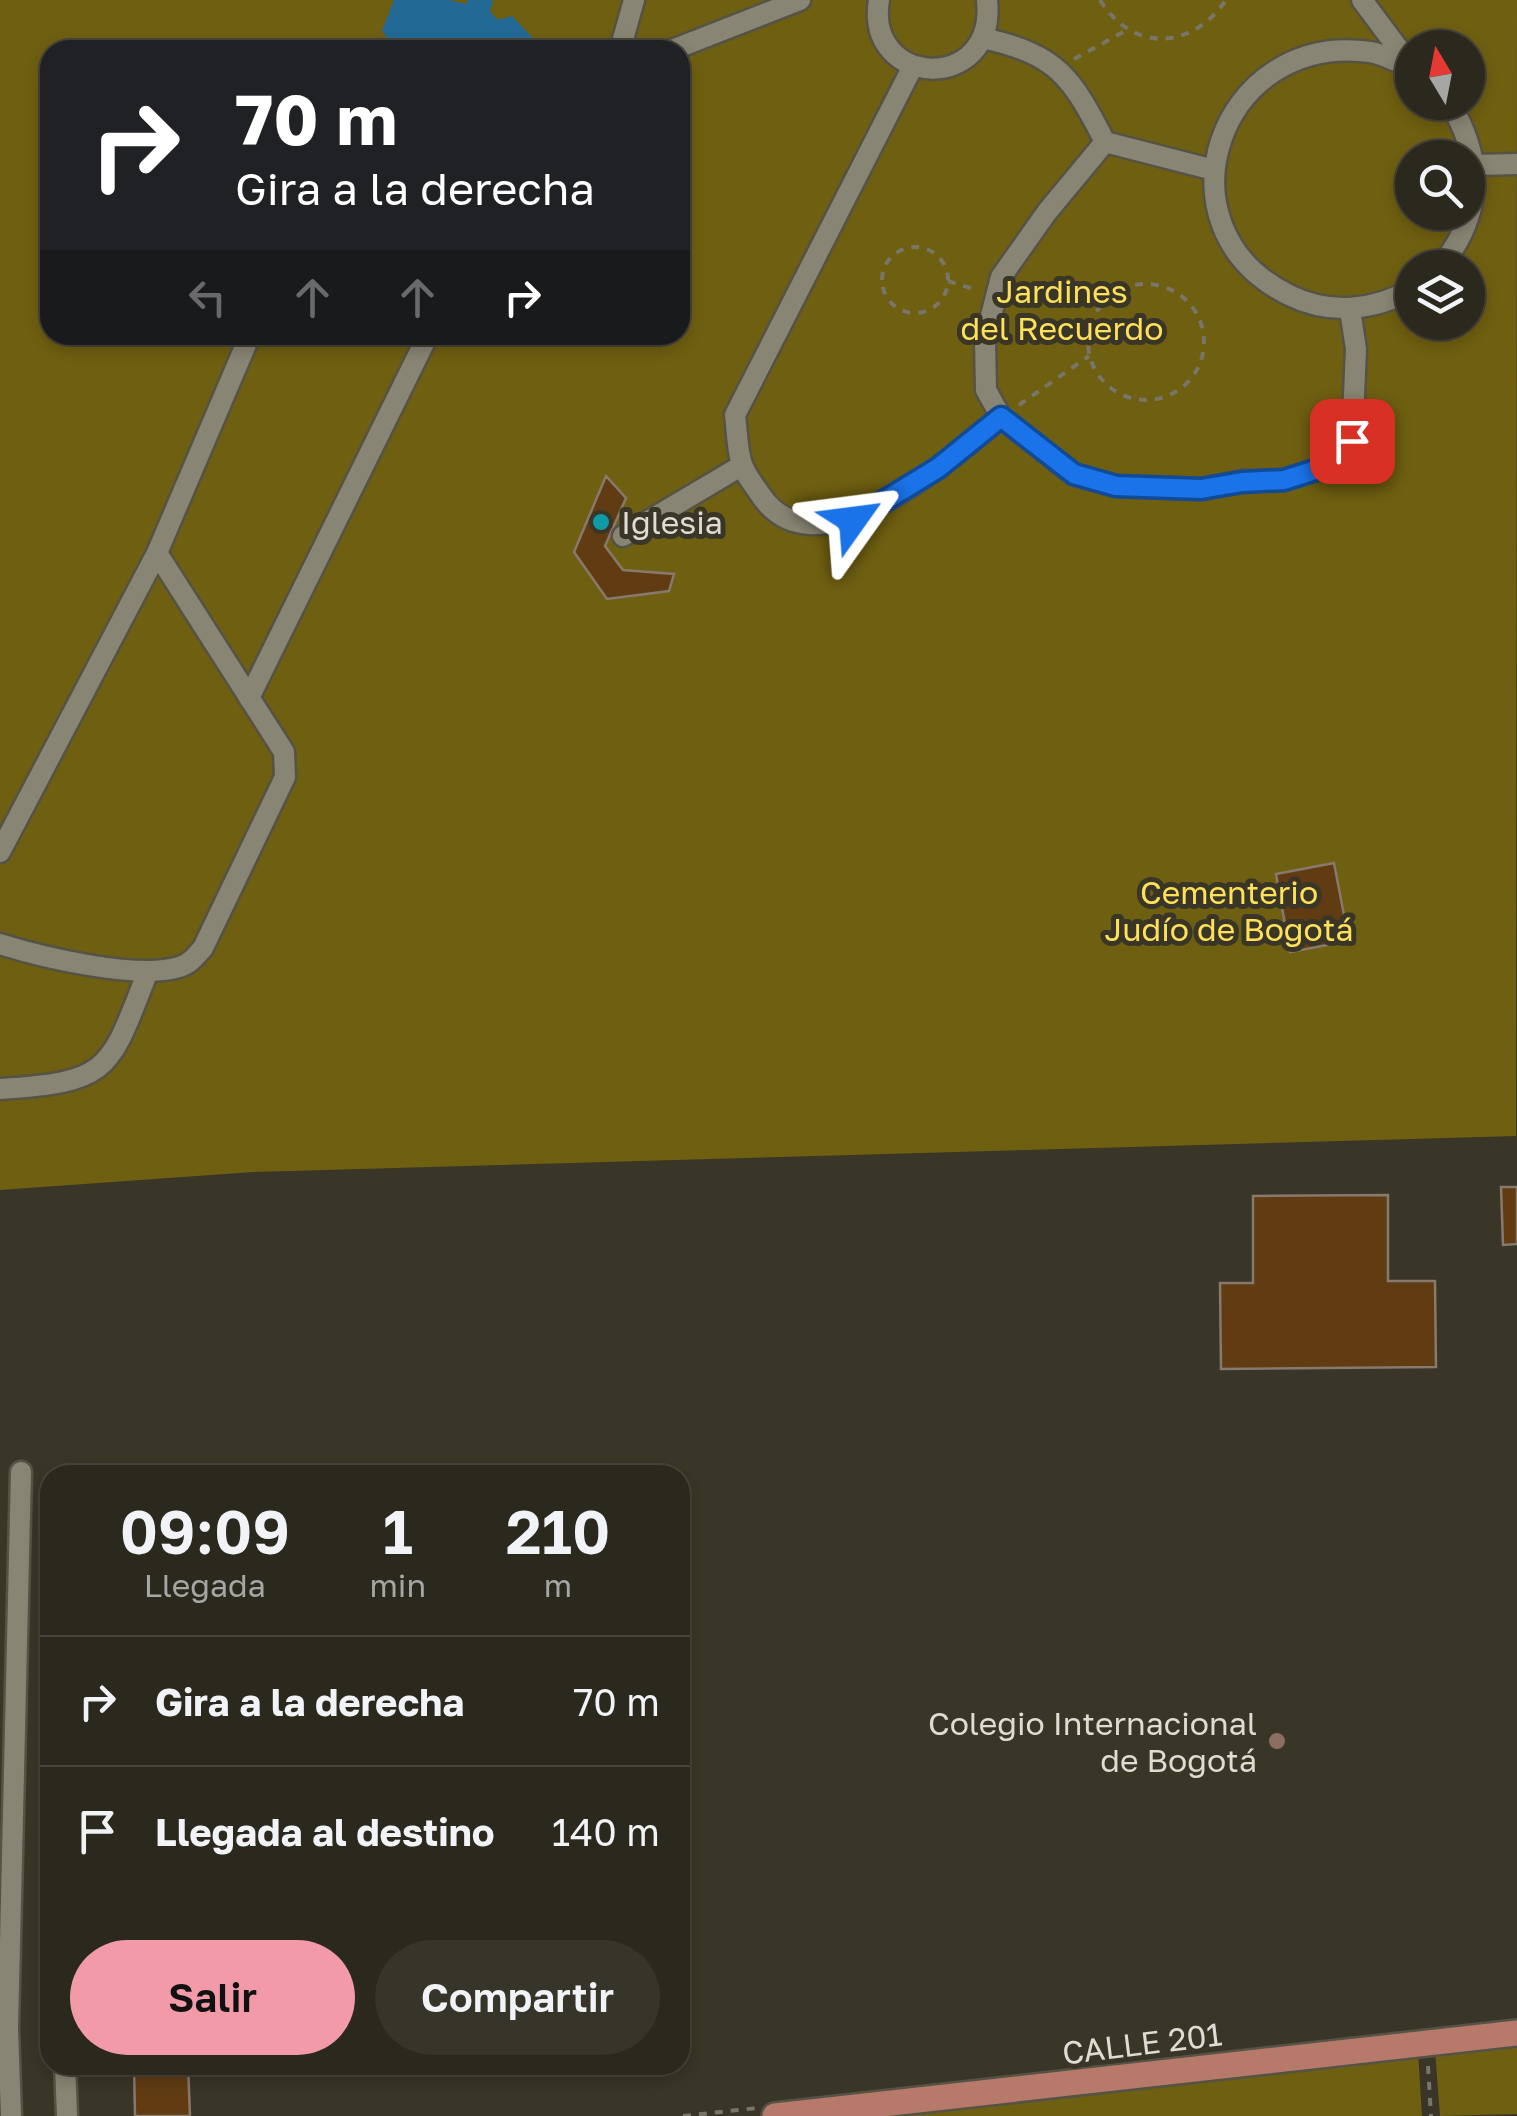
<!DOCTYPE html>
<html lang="es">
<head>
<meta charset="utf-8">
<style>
	body { margin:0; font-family:"Golos Text",sans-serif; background:#37342a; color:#f1f3f6; height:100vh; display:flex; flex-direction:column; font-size:38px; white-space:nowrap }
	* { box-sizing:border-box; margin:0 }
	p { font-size:32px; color:#a6a6a4 }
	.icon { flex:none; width:55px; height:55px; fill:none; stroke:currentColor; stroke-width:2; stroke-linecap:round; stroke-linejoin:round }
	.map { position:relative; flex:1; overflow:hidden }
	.side { position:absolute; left:40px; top:1465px; width:650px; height:610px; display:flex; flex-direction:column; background:#2b281d; border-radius:30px; box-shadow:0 5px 15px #0003,0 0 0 2px #47443b }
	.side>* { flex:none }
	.guide { position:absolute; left:40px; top:40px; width:650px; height:305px; border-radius:30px; box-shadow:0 5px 15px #0003,0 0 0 2px #47443b; background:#202124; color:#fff; overflow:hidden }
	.needle { width:65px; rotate:350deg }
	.tools { position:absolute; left:1395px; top:30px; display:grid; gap:20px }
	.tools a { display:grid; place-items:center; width:90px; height:90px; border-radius:50%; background:#2b281d; box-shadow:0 5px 15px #0003,0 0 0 2px #47443b; font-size:50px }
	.pin { position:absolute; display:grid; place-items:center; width:85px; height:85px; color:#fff; margin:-42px; border-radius:20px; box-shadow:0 5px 15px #0006 }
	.me { position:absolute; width:110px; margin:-55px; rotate:59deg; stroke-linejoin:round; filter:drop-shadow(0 0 8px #0008) }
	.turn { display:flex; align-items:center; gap:35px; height:210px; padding:0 30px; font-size:45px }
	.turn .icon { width:130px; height:130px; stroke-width:2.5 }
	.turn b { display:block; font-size:70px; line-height:85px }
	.lanes { display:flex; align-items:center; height:95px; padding:0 30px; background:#0003; justify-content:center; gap:50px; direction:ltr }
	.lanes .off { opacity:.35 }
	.eta { display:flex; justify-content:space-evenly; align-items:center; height:170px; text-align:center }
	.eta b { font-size:60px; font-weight:600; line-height:70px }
	.action { display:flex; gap:20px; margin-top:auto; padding:20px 30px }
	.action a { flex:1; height:115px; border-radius:60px; background:#f39aa9; color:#111; font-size:40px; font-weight:600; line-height:115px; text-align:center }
	.action a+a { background:#37342a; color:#f1f3f6 }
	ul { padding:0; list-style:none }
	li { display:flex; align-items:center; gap:30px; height:130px; padding:0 30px; border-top:2px solid #47443b }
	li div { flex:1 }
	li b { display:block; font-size:38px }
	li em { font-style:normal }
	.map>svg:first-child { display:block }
	.green { fill:#6f5f11; fill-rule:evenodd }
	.water { fill:#236996 }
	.building { fill:#613c13; stroke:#87796d; stroke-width:2.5 }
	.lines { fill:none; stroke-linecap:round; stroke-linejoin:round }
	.minor-casing { stroke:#555246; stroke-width:25 }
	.major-casing { stroke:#555246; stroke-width:30 }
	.path { stroke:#787569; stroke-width:4; stroke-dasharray:8 8; stroke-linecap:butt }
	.minor { stroke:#888574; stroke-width:20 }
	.major { stroke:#b77969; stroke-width:25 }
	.route-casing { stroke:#114b97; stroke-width:25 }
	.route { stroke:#1a73e8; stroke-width:18 }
	.culture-dot { fill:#0f9aa8; stroke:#393527; stroke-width:4 }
	.education-dot { fill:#8d6e63; stroke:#393527; stroke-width:4 }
	.labels { text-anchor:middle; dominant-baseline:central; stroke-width:10; stroke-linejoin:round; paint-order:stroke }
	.park-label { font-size:32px; fill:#ffe159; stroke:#393527 }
	.poi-label { font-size:32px; fill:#dedcd3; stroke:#393527; text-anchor:start }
	.street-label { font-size:32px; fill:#dedcd3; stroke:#393527 }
</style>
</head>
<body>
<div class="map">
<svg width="1517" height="2116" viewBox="0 0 1517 2116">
	<rect width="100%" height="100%" fill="#393527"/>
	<path class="green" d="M 0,0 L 1517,0 L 1516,1136 L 253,1172 L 0,1190 ZM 1412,48 L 1468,48 L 1468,102 L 1412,102 ZM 50,50 L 680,50 L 680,335 L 50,335 ZM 1412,158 L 1468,158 L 1468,212 L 1412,212 ZM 1412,268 L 1468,268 L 1468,322 L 1412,322 Z
		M 1517,2043 L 1517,2114 L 1440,2116 L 1435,2050 Z
		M 1418,2052 L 1422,2116 L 901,2116 L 901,2112 Z"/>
	<path class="water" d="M 394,0 L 449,0 L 466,4 L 468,0 L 493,0 L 490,12 L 498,20 L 512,16 L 538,44 L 560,41 L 569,50 L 397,50 L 382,31 Z"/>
	<path class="building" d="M 606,476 L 626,498 L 605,546 L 623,570 L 674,574 L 669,591 L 607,599 L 574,552 Z
		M 1334,863 L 1349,941 L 1290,952 L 1276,874 Z
		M 1501,1187 L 1517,1187 L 1517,1244 L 1503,1245 Z
		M 1388,1195 L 1388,1281 L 1435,1281 L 1436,1367 L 1221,1369 L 1220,1283 L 1253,1283 L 1253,1196 Z
		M 134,2065 L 188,2065 L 190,2116 L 135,2116 Z"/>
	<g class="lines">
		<defs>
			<path id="minor" d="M 879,0 C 864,88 997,95 987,0
				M 1362,0 L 1412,67
				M 983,38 C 1058,55 1071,76 1105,142 L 1214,170
				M 620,50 L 634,0
				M 672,50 L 800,0
				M 913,66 L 735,415 C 737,430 737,447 741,461 C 744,473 753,484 760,494 C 815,580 950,459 1001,417
				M 1412,68 C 1399,63 1384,54 1370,52 C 1218,31 1152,228 1289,295 C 1329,315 1374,311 1412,289
				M 1105,142 L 1047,212 L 1001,277 L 985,339 L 986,390 L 1001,417 L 1074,475 L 1116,486 L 1201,489 L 1242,481 L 1284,480 L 1322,467 L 1352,441 L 1356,349 L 1350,310
				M 1475,165 L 1517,164
				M 1439,268 C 1483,216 1485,160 1449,102
				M 623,536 L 741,466
				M 249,698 L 428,335
				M 0,852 L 157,553 L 250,335
				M 0,944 C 41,957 138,980 179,967 C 190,964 196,956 203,948 L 285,777 L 284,752 L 157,553
				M 0,1089 C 111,1082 109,1071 148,971
				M 65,2065 L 67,2116
				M 11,2116 L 8,2028 L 21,1472"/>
			<path id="major" d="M 775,2116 L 1517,2033"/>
		</defs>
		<use href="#minor" class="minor-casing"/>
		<use href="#major" class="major-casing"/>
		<path class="path" d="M 1100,0 C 1133,53 1192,50 1226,0
			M 1074,59 L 1127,30
			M882 280a33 33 0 1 1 66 0a33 33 0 1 1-66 0Z
			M 948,281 L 977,290
			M1088 342a58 58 0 1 1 116 0a58 58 0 1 1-116 0Z
			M 1019,405 L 1089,356
			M 1428,2066 L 1431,2116
			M 683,2116 L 757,2108"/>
		<use href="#minor" class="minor"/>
		<use href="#major" class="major"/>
	</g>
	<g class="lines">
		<defs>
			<path id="route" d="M 853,520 L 938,468 L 1001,417 L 1074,474 L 1116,486 L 1201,489 L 1242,482 L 1284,480 L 1322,468 L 1352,441"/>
		</defs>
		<use href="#route" class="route-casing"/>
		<use href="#route" class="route"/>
	</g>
	<circle class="culture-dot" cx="601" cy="522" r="10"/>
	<circle class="education-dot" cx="1277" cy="1741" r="10"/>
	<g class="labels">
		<g class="park-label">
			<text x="1062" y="291">Jardines<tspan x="1062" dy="37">del Recuerdo</tspan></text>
			<text x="1229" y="892">Cementerio<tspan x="1229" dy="37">Judío de Bogotá</tspan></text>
		</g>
		<g class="poi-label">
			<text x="621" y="522">Iglesia</text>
			<text x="1257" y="1723" text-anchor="end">Colegio Internacional<tspan x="1257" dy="37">de Bogotá</tspan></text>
		</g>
		<g class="street-label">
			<text transform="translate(1142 2043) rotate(-7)">CALLE 201</text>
		</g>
	</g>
</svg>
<div class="tools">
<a><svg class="needle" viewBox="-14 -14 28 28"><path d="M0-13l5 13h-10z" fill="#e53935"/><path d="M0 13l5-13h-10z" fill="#a6a6a4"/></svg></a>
<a><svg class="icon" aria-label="search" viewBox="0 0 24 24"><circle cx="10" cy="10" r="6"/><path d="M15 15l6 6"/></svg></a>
<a><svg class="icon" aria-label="layers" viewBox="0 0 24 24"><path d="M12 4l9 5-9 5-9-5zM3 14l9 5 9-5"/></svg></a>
</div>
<div class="pin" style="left:1352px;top:441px;background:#d93025"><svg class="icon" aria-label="arrive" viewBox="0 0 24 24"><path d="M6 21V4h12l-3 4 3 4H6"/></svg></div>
<svg class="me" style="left:853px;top:520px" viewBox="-20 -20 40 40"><path d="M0-17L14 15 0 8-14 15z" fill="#1a73e8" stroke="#fff" stroke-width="4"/></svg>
<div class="guide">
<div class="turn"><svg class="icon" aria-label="right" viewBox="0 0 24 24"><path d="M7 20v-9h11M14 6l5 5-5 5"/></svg><div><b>70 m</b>Gira a la derecha</div></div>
<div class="lanes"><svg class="icon off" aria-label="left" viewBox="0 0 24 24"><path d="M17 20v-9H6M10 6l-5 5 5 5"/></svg><svg class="icon off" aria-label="ahead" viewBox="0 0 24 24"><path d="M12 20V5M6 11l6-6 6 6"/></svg><svg class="icon off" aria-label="ahead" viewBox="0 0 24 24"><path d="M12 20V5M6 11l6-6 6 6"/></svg><svg class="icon" aria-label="right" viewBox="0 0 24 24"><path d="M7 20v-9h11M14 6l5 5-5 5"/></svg></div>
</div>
<section class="side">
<div class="eta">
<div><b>09:09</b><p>Llegada</p></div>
<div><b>1</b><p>min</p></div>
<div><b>210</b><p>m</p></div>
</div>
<ul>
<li><svg class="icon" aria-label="right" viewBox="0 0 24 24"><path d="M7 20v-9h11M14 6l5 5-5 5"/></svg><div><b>Gira a la derecha</b></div><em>70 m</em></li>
<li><svg class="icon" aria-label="arrive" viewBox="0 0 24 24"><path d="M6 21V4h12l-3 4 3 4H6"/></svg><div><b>Llegada al destino</b></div><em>140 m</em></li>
</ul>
<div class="action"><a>Salir</a><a>Compartir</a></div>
</section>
</div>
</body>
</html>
